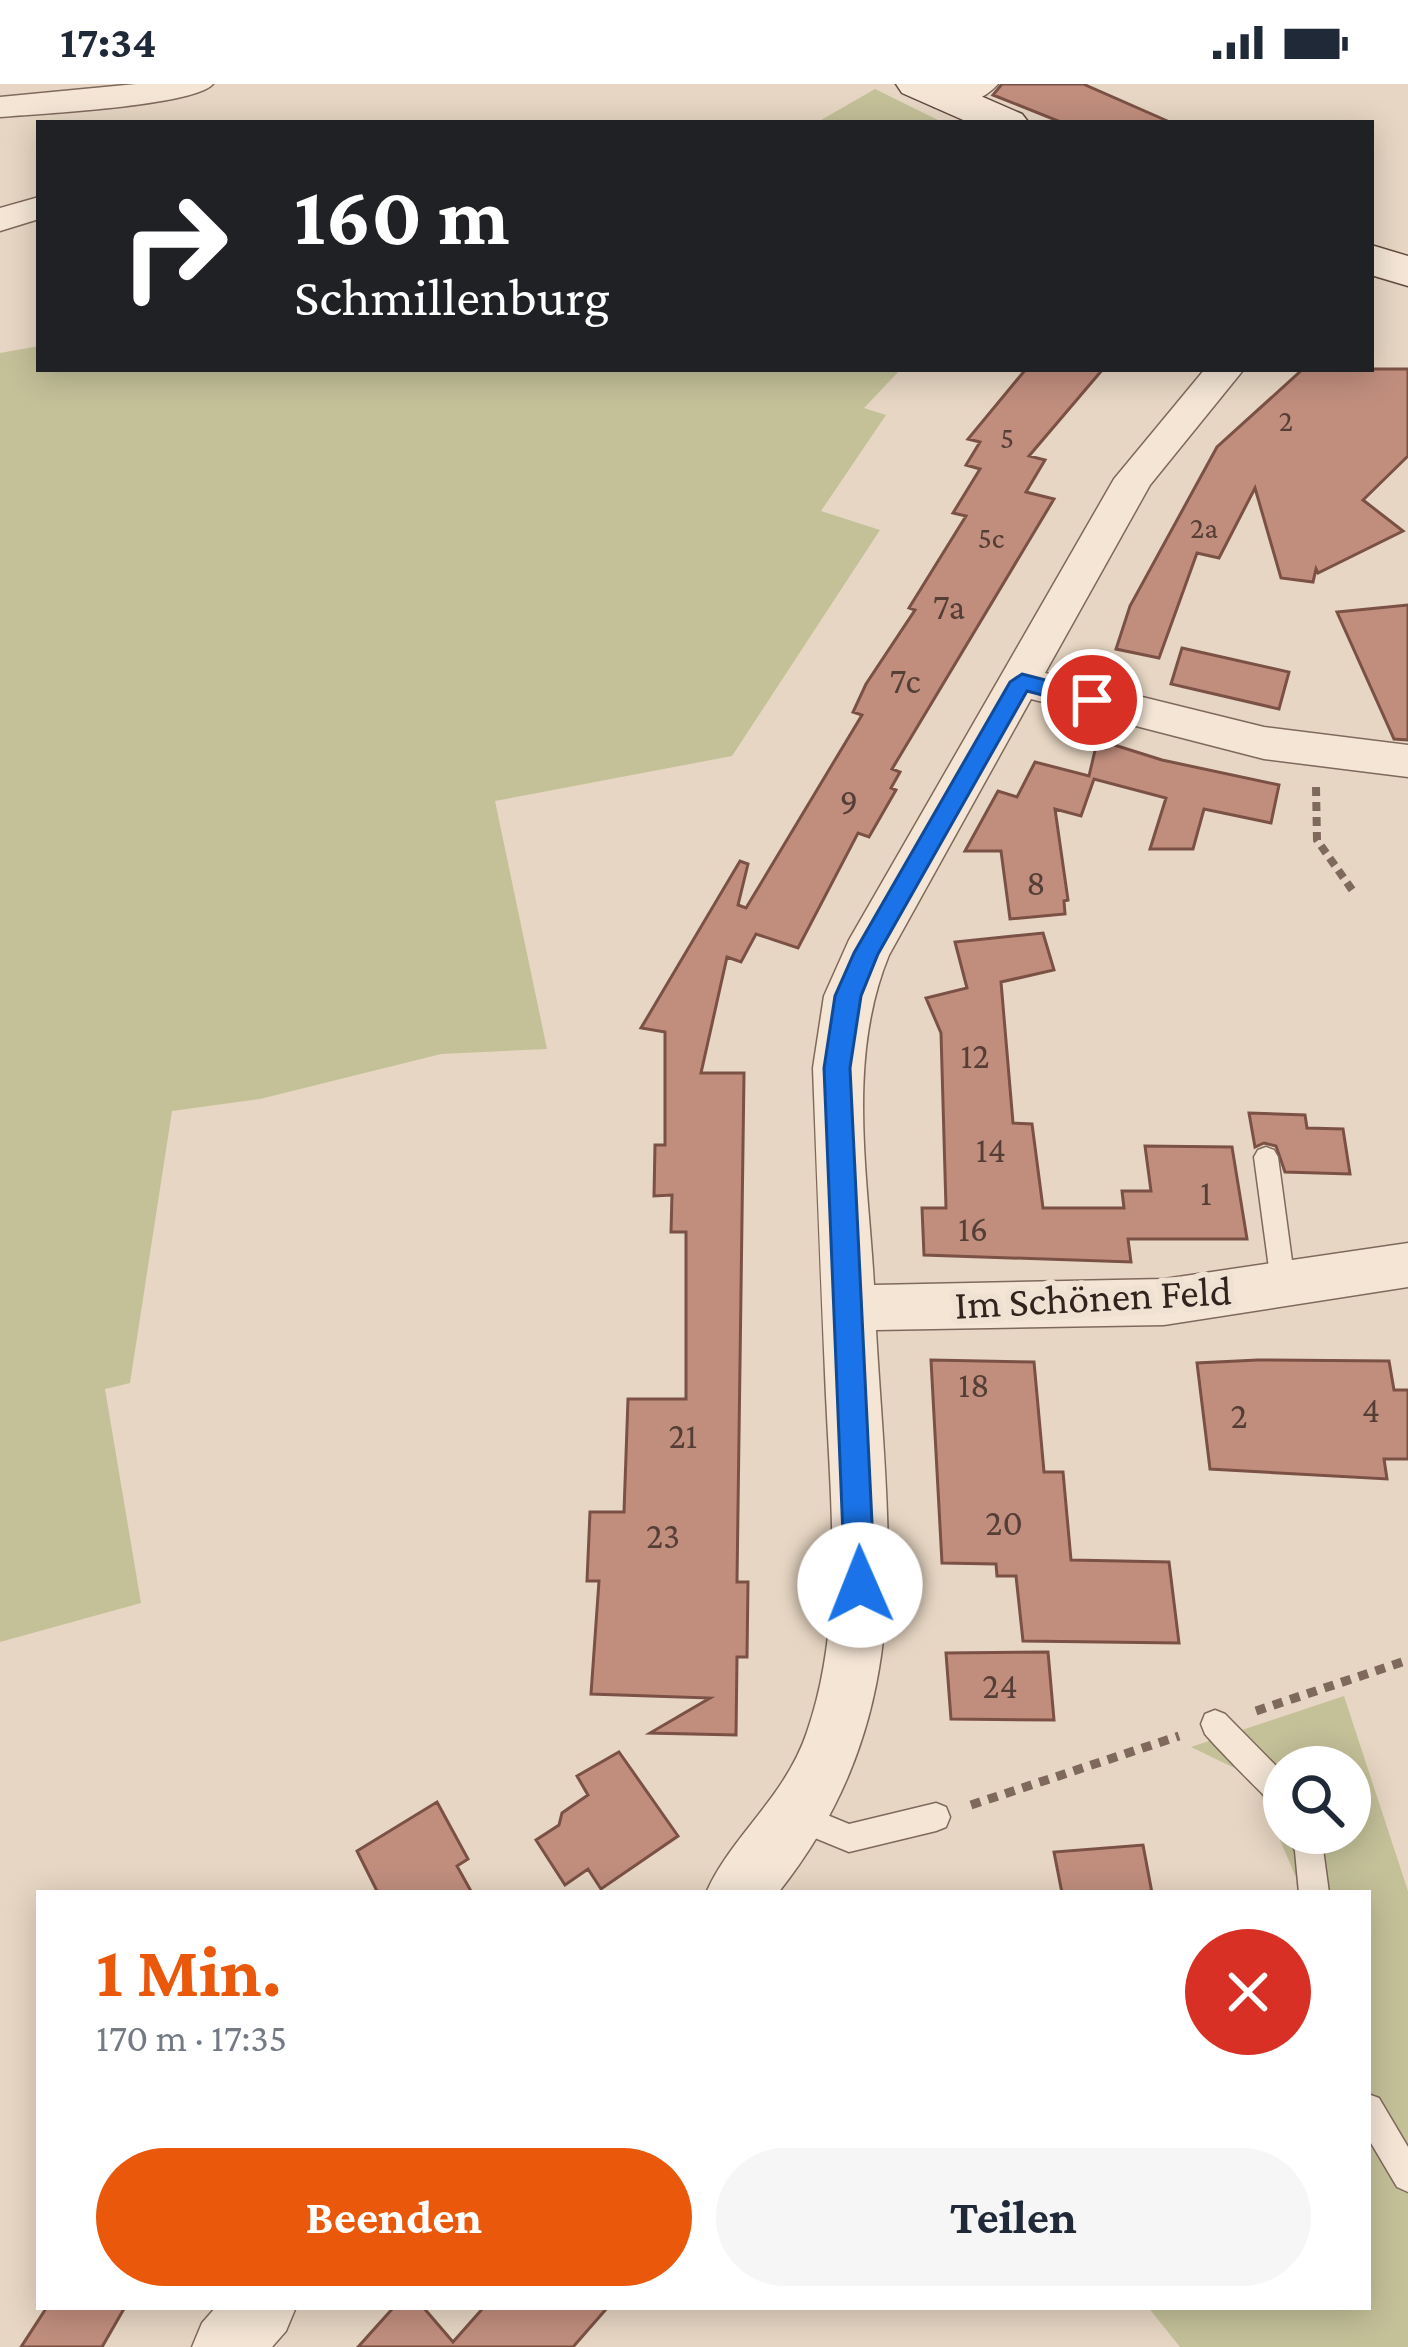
<!DOCTYPE html>
<html lang="de">
<head>
<meta charset="utf-8">
<style>
	body { margin:0; font-family:"Crimson Pro",serif; background:#f6f6f7; color:#1f2937; height:100vh; display:flex; flex-direction:column; font-size:45px; white-space:nowrap }
	* { box-sizing:border-box; margin:0 }
	p { font-size:39px; color:#747a83 }
	.icon { flex:none; width:66px; height:66px; fill:none; stroke:currentColor; stroke-width:2; stroke-linecap:round; stroke-linejoin:round }
	.map { position:relative; flex:1; overflow:hidden }
	.details { position:absolute; left:36px; top:1806px; width:1335px; height:420px; display:flex; flex-direction:column; background:#fff; border-radius:0px; box-shadow:0 6px 30px #0003 }
	.details>* { flex:none }
	.top-card { position:absolute; left:36px; top:36px; width:1338px; height:252px; border-radius:0px; box-shadow:0 6px 30px #0003; background:#202124; color:#fff; overflow:hidden }
	.controls { position:absolute; left:1263px; top:1662px; display:grid; gap:24px }
	.controls a { display:grid; place-items:center; width:108px; height:108px; border-radius:50%; background:#fff; box-shadow:0 6px 30px #0003; font-size:60px }
	.pin { position:absolute; display:grid; place-items:center; width:102px; height:102px; color:#fff; margin:-51px; border:6px solid #fff; border-radius:50%; box-shadow:0 3px 12px #0007 }
	.me { position:absolute; width:132px; margin:-66px; rotate:359deg; stroke-linejoin:round; filter:drop-shadow(0 0 9px #0008) }
	.turn { display:flex; align-items:center; gap:42px; height:252px; padding:0 60px; font-size:54px }
	.turn .icon { width:156px; height:156px; stroke-width:2.5 }
	.turn b { display:block; font-size:84px; line-height:102px }
	.round { display:grid; place-items:center; flex:none; width:126px; height:126px; border-radius:63px; background:#f6f6f7 }
	.summary { display:flex; align-items:center; justify-content:space-between; height:204px; padding:0 60px }
	h1 { font-size:72px; font-weight:700; line-height:90px; color:#ea580c }
	.action { display:flex; gap:24px; margin-top:auto; padding:24px 60px }
	.action a { flex:1; height:138px; border-radius:72px; background:#ea580c; color:#fff; font-size:48px; font-weight:700; line-height:138px; text-align:center }
	.action a+a { background:#f6f6f7; color:#1f2937 }
	.status { display:flex; justify-content:space-between; align-items:center; height:84px; padding:0 60px; background:#fff; direction:ltr }
	.status svg { height:33px; fill:currentColor }
	.map>svg:first-child { display:block }
	.green { fill:#c4c199; fill-rule:evenodd }
	.building { fill:#c18e7e; stroke:#7b5145; stroke-width:3 }
	.lines { fill:none; stroke-linecap:round; stroke-linejoin:round }
	.service-casing { stroke:#7f695c; stroke-width:3 }
	.minor-casing { stroke:#7f695c; stroke-width:3 }
	.secondary-casing { stroke:#614a40; stroke-width:3 }
	.path-far1 { stroke:#7f695c; stroke-width:8; stroke-dasharray:9 6; stroke-linecap:butt }
	.path { stroke:#7f695c; stroke-width:9; stroke-dasharray:10 8; stroke-linecap:butt }
	.service { fill:#f4e5d5; fill-rule:evenodd }
	.minor { fill:#f4e5d5; fill-rule:evenodd }
	.secondary { fill:#f4e5d5; fill-rule:evenodd }
	.route { fill:#1a73e8; stroke:#114b97; stroke-width:3 }
	.labels { text-anchor:middle; dominant-baseline:central; stroke-width:12; stroke-linejoin:round; paint-order:stroke }
	.far-number-label { font-size:30px; fill:#553e36 }
	.number-label { font-size:36px; fill:#553e36 }
	.street-label { font-size:42px; fill:#31241e; stroke:#f0e2d2 }
</style>
</head>
<body>
<div class="status"><b>17:34</b><svg viewBox="0 0 49 12"><path d="M0 12V9h3v3zM5 12V6h3v6zM10 12V3h3v9zM15 12V0h3v12zM26 1h20v11H26zM47 4h2v5h-2z"/></svg></div>
<div class="map">
<svg width="1408" height="2263" viewBox="0 0 1408 2263">
	<rect width="100%" height="100%" fill="#e7d6c3"/>
	<path class="green" d="M 875,5 L 942,38 L 816,39 Z
		M 39,262 L 39,285 L 901,285 L 864,324 L 886,331 L 821,427 L 880,446 L 732,672 L 495,717 L 547,965 L 441,970 L 260,1015 L 172,1027 L 130,1299 L 105,1305 L 141,1519 L 0,1558 L 0,269 Z
		M 1344,1612 L 1408,1807 L 1408,2263 L 1180,2263 L 1148,2223 L 1368,2223 L 1368,1809 L 1298,1809 L 1301,1805 L 1253,1693 L 1191,1663 ZM 1284,1683 L 1350,1683 L 1350,1749 L 1284,1749 Z"/>
	<path class="building" d="M 1002,0 L 1083,0 L 1172,39 L 1063,39 L 993,11 Z
		M 1026,285 L 1103,285 L 1029,372 L 1045,376 L 1026,408 L 1054,415 L 892,685 L 900,688 L 891,704 L 896,706 L 869,753 L 858,749 L 798,864 L 756,850 L 741,878 L 727,873 L 701,989 L 744,989 L 737,1498 L 748,1498 L 747,1573 L 737,1573 L 736,1651 L 650,1649 L 710,1614 L 591,1610 L 599,1497 L 587,1497 L 590,1428 L 624,1428 L 628,1315 L 686,1315 L 686,1148 L 671,1148 L 672,1111 L 654,1112 L 655,1061 L 665,1061 L 665,948 L 641,944 L 740,777 L 748,780 L 738,821 L 746,824 L 862,631 L 853,628 L 866,600 L 915,526 L 909,524 L 966,432 L 953,429 L 980,385 L 966,381 L 980,358 L 968,355 Z
		M 1303,285 L 1408,285 L 1408,372 L 1363,416 L 1403,447 L 1318,489 L 1316,485 L 1313,498 L 1281,494 L 1255,404 L 1219,474 L 1197,469 L 1159,574 L 1116,565 L 1130,522 L 1217,363 Z
		M 1408,521 L 1408,656 L 1394,655 L 1337,528 Z
		M 1182,564 L 1289,588 L 1279,625 L 1171,600 Z
		M 1108,659 L 1162,676 L 1279,701 L 1271,739 L 1204,725 L 1193,765 L 1150,765 L 1166,714 L 1094,695 L 1081,732 L 1055,725 L 1068,816 L 1064,817 L 1065,830 L 1010,835 L 1001,767 L 965,767 L 998,707 L 1017,713 L 1035,678 L 1089,692 L 1096,662 L 1106,664 Z
		M 1043,849 L 1054,886 L 1001,898 L 1013,1039 L 1032,1040 L 1043,1124 L 1124,1124 L 1122,1107 L 1151,1107 L 1145,1062 L 1232,1063 L 1247,1155 L 1128,1155 L 1131,1178 L 924,1171 L 922,1124 L 946,1124 L 941,949 L 926,914 L 967,904 L 955,858 Z
		M 1249,1029 L 1305,1031 L 1307,1044 L 1343,1045 L 1350,1090 L 1285,1088 L 1276,1062 L 1264,1059 L 1255,1063 Z
		M 931,1276 L 1034,1278 L 1044,1388 L 1063,1388 L 1071,1476 L 1169,1478 L 1179,1559 L 1023,1557 L 1016,1492 L 997,1492 L 996,1480 L 942,1479 Z
		M 1258,1276 L 1389,1277 L 1394,1306 L 1408,1306 L 1408,1375 L 1384,1375 L 1387,1395 L 1210,1385 L 1197,1279 Z
		M 1048,1568 L 1054,1636 L 951,1635 L 946,1569 Z
		M 619,1668 L 678,1752 L 601,1805 L 588,1785 L 565,1801 L 536,1756 L 559,1741 L 562,1729 L 588,1711 L 577,1692 Z
		M 437,1718 L 468,1775 L 457,1782 L 472,1809 L 378,1809 L 357,1767 Z
		M 1143,1761 L 1152,1809 L 1062,1809 L 1054,1768 Z
		M 47,2223 L 125,2223 L 102,2263 L 21,2263 Z
		M 394,2223 L 423,2223 L 453,2258 L 484,2223 L 608,2223 L 573,2263 L 358,2263 Z"/>
	<g class="lines">
		<defs>
			<path id="service" d="M 1266,1063 L 1274,1066 L 1278,1073 L 1295,1199 L 1292,1206 L 1283,1209 L 1274,1206 L 1271,1199 L 1254,1073 L 1258,1066 Z
				M 1215,1626 L 1225,1630 L 1284,1690 L 1284,1729 C 1277,1726 1214,1661 1205,1650 L 1201,1640 L 1205,1630 Z
				M 798,1719 L 849,1740 L 936,1719 L 946,1723 L 950,1733 L 946,1743 L 936,1747 L 849,1768 L 788,1743 L 784,1733 L 788,1723 Z
				M 1287,1749 L 1316,1749 L 1323,1765 L 1329,1809 L 1299,1809 L 1295,1767 Z
				M 1368,2010 L 1379,2014 L 1408,2063 L 1408,2108 L 1397,2103 L 1368,2054 Z"/>
			<path id="minor" d="M 136,0 L 213,0 C 195,22 36,30 0,33 L 0,13 Z
				M 954,0 L 998,0 C 984,16 955,28 934,23 L 929,16 Z
				M 39,113 L 39,135 L 0,147 L 0,124 Z
				M 1205,285 L 1244,285 L 1150,401 L 1045,589 L 1264,643 L 1408,661 L 1408,693 L 1264,675 L 1031,615 L 889,871 C 846,975 868,1091 874,1201 L 1164,1195 L 1408,1159 L 1408,1203 L 1164,1241 L 876,1246 C 888,1458 920,1630 778,1809 L 706,1809 C 730,1753 785,1714 807,1648 C 844,1541 831,1423 826,1312 C 821,1203 817,1094 813,984 L 824,912 L 849,856 L 1114,395 Z
				M 216,2223 L 296,2223 L 286,2247 L 272,2263 L 192,2263 L 202,2239 Z"/>
			<path id="secondary" d="M 896,0 L 953,0 L 1022,30 L 1029,39 L 970,39 L 902,9 Z
				M 1371,161 L 1408,172 L 1408,202 L 1371,191 Z"/>
		</defs>
		<use href="#service" class="service-casing"/>
		<use href="#minor" class="minor-casing"/>
		<use href="#secondary" class="secondary-casing"/>
		<path class="path-far1" d="M 1316,703 L 1317,756 L 1355,810"/>
		<path class="path" d="M 1256,1627 L 1408,1576
			M 971,1721 L 1179,1652"/>
		<use href="#service" class="service"/>
		<use href="#minor" class="minor"/>
		<use href="#secondary" class="secondary"/>
	</g>
	<path class="route" d="M 1022,590 L 1100,610 L 1103,616 L 1092,624 L 1027,607 L 878,870 L 861,912 L 850,984 L 875,1501 L 871,1511 L 860,1515 L 849,1511 L 845,1501 L 824,984 L 835,912 L 854,869 L 1010,598 Z"/>
	<g class="labels">
		<g class="far-number-label">
			<text x="1286" y="336">2</text>
			<text x="1007" y="353">5</text>
			<text x="1204" y="443">2a</text>
			<text x="991" y="453">5c</text>
		</g>
		<g class="number-label">
			<text x="949" y="523">7a</text>
			<text x="905" y="597">7c</text>
			<text x="849" y="718">9</text>
			<text x="1036" y="799">8</text>
			<text x="975" y="972">12</text>
			<text x="991" y="1066">14</text>
			<text x="1206" y="1109">1</text>
			<text x="973" y="1145">16</text>
			<text x="974" y="1301">18</text>
			<text x="1371" y="1326">4</text>
			<text x="1239" y="1332">2</text>
			<text x="683" y="1352">21</text>
			<text x="1004" y="1439">20</text>
			<text x="663" y="1452">23</text>
			<text x="1000" y="1602">24</text>
		</g>
		<g class="street-label">
			<text transform="translate(1093 1213) rotate(-3)">Im Schönen Feld</text>
		</g>
	</g>
</svg>
<div class="controls">
<a><svg class="icon" aria-label="search" viewBox="0 0 24 24"><circle cx="10" cy="10" r="6"/><path d="M15 15l6 6"/></svg></a>
</div>
<div class="pin" style="left:1092px;top:616px;background:#d93025"><svg class="icon" aria-label="arrive" viewBox="0 0 24 24"><path d="M6 21V4h12l-3 4 3 4H6"/></svg></div>
<svg class="me" style="left:860px;top:1501px" viewBox="-20 -20 40 40"><circle r="19" fill="#fff"/><path d="M0-13L10 11 0 6-10 11z" fill="#1a73e8"/></svg>
<div class="top-card">
<div class="turn"><svg class="icon" aria-label="right" viewBox="0 0 24 24"><path d="M7 20v-9h11M14 6l5 5-5 5"/></svg><div><b>160 m</b>Schmillenburg</div></div>
</div>
<section class="details">
<div class="summary"><div><h1>1 Min.</h1><p>170 m · 17:35</p></div><a class="round" style="background:#d93025;color:#fff"><svg class="icon" aria-label="close" viewBox="0 0 24 24"><path d="M6 6l12 12M18 6L6 18"/></svg></a></div>
<div class="action"><a>Beenden</a><a>Teilen</a></div>
</section>
</div>
</body>
</html>
